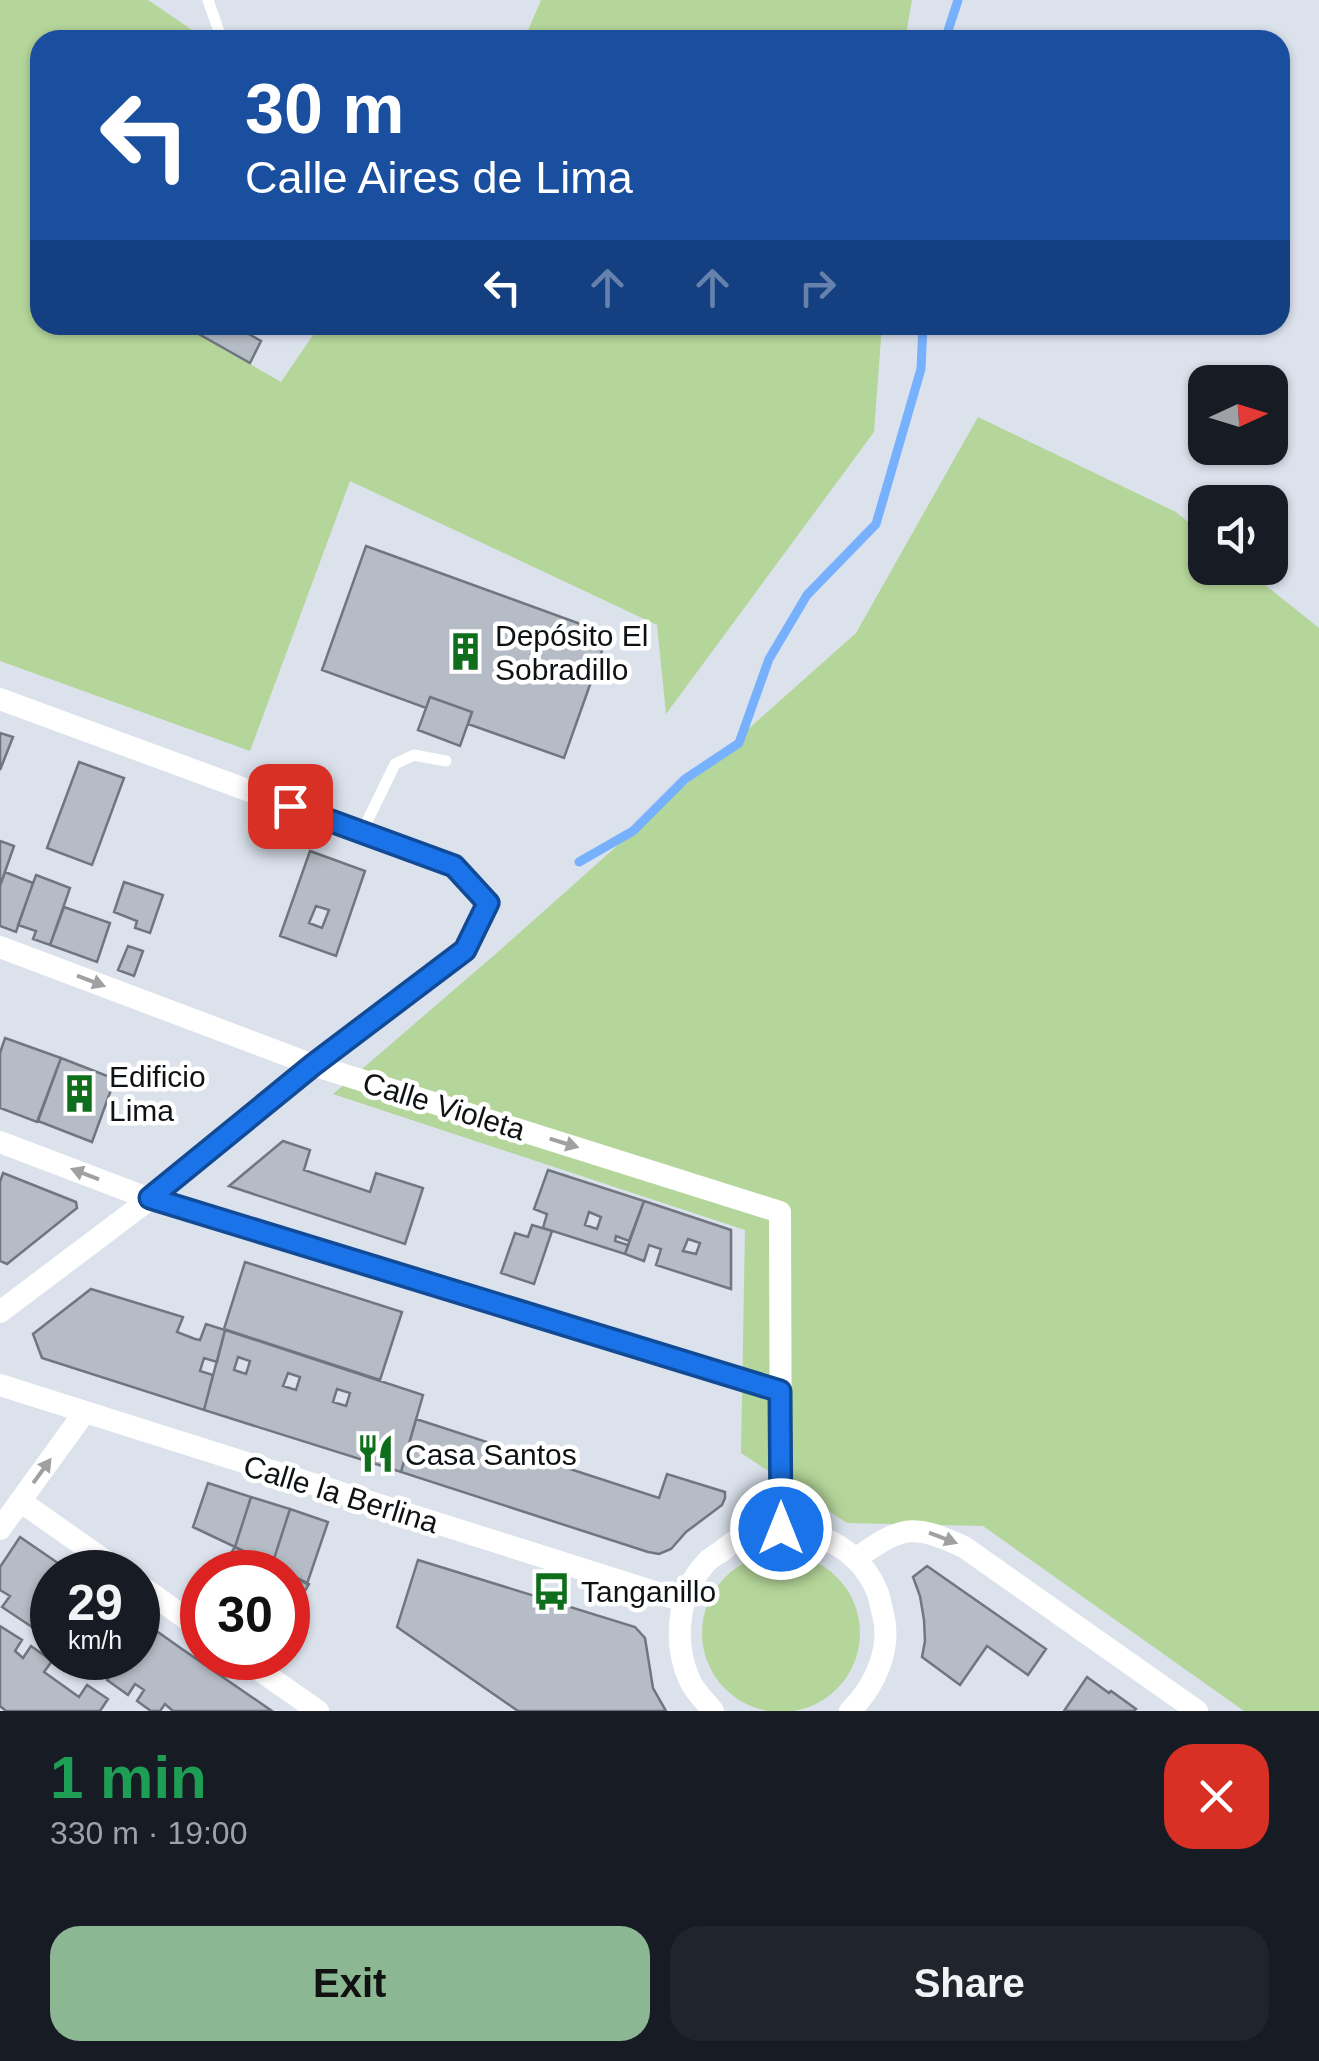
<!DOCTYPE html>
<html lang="en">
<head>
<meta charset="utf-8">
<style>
	body { margin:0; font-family:Arial,sans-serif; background:#20242c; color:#f1f3f6; height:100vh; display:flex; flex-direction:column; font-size:38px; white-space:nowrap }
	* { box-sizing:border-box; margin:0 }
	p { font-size:32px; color:#9ea1a6 }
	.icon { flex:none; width:55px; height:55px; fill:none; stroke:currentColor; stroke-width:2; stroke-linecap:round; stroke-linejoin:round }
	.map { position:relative; height:1711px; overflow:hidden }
	.details { display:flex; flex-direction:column; background:#171b24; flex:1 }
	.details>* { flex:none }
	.guide { position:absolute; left:30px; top:30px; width:1260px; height:305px; border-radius:30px; box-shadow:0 2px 8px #0004; background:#1a4fa0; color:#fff; overflow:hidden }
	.needle { width:65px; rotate:86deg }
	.tools { position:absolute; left:1188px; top:365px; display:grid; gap:20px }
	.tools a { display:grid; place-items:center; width:100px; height:100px; border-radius:20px; background:#171b24; box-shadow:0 2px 8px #0004; font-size:50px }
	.speed { position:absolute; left:30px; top:1550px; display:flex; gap:20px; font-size:50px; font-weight:700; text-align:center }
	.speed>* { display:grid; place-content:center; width:130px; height:130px; border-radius:50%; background:#171b24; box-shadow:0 2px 8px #0004; line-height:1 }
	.speed small { font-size:25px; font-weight:400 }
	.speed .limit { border:15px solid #d22; background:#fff; color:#111 }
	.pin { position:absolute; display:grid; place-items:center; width:85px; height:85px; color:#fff; margin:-42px; border-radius:20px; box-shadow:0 5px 15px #0006 }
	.me { position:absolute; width:110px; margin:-55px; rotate:0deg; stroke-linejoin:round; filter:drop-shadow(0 0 8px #0008) }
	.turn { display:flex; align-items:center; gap:35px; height:210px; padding:0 50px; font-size:45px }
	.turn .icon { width:130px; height:130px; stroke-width:2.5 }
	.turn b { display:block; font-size:70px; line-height:85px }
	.lanes { display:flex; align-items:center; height:95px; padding:0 50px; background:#0003; justify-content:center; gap:50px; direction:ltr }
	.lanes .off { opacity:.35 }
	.round { display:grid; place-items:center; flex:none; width:105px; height:105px; border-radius:30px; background:#20242c }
	.headline { display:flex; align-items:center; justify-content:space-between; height:170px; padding:0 50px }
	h1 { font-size:60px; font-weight:600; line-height:75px; color:#1e9e55 }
	.primary-button { display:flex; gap:20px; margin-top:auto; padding:20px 50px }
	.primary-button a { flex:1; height:115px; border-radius:30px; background:#8bb793; color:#111; font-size:40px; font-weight:600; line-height:115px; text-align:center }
	.primary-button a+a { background:#20242c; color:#f1f3f6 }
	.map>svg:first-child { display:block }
	.green { fill:#b5d69a }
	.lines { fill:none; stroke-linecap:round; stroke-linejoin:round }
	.stream { stroke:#77b1fe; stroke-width:9 }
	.building { fill:#b5bcc5; stroke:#70767f; stroke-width:2.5; fill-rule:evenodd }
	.service { stroke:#fff; stroke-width:11 }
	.minor { stroke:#fff; stroke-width:22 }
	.oneway { fill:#9fa0a1 }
	.route-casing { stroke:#114b97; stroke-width:25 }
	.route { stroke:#1a73e8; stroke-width:18 }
	.labels { text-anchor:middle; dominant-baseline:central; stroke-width:9; stroke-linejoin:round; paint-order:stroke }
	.poi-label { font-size:30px; fill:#0f1215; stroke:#fff; text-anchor:start }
	.street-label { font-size:30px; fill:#0f1215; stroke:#fff }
</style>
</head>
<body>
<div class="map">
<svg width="1319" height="1711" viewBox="0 0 1319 1711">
	<rect width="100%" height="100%" fill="#dbe2ec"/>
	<path class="green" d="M 0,0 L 148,0 L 207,40 L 40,40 L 40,325 L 182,325 L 281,382 L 320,325 L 882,325 L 874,432 L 666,714 L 657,625 L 350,481 L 250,751 L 0,661 Z
		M 541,0 L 912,0 L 905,40 L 524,40 Z
		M 978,417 L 1176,512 L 1205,536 L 1205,568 L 1244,568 L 1319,628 L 1319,1711 L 1244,1711 L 983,1526 L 847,1523 L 741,1453 L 745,1230 L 333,1094 L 499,951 L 856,633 Z
		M702 1633a79 79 0 1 1 158 0a79 79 0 1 1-158 0Z"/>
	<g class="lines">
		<path class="stream" d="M 945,40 L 958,0
			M 579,862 L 633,831 L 685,779 L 739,743 L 769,659 L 807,595 L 876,524 L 921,369 L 923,325"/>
	</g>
	<path class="building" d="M 183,325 L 233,325 L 261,341 L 250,363 Z
		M 366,546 L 608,634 L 564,758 L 468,724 L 472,712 L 430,697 L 426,708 L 322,670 Z
		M 430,697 L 472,712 L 460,746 L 418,730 Z
		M 0,733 L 13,737 L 0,770 Z
		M 79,762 L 124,778 L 92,865 L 47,848 Z
		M 0,841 L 14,846 L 0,886 Z
		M 310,851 L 365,871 L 336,956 L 280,936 ZM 316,906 L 329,910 L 322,928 L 309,923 Z
		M 5,872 L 33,883 L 16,932 L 0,926 L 0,886 Z
		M 36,875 L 70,888 L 50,945 L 33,939 L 36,931 L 18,925 Z
		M 124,882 L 163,895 L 150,933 L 135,928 L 137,921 L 114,912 Z
		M 64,907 L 110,923 L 97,962 L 50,945 Z
		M 128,946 L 143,951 L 134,976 L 118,970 Z
		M 5,1038 L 61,1058 L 37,1122 L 0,1108 L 0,1053 Z
		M 61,1058 L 115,1079 L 92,1142 L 38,1121 Z
		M 283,1141 L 310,1150 L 304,1170 L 370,1192 L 376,1173 L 423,1188 L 405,1244 L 229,1186 Z
		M 548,1170 L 644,1201 L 629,1241 L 616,1236 L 615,1241 L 628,1245 L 625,1254 L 543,1228 L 547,1214 L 534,1209 ZM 589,1212 L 601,1217 L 597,1229 L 585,1225 Z
		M 3,1173 L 76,1202 L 77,1208 L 7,1264 L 0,1261 L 0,1182 Z
		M 644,1201 L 731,1230 L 731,1289 L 656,1265 L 661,1249 L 649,1245 L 644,1261 L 625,1254 ZM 688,1239 L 700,1243 L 696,1254 L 683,1251 Z
		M 532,1225 L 552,1231 L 534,1284 L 501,1273 L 515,1233 L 528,1237 Z
		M 245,1262 L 402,1312 L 380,1380 L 224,1329 Z
		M 91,1289 L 183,1317 L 177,1332 L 195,1339 L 200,1340 L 206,1324 L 225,1330 L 217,1362 L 204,1358 L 200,1371 L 213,1375 L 204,1410 L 42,1358 L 33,1334 Z
		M 225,1330 L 423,1395 L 401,1472 L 204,1410 ZM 238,1357 L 250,1361 L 246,1374 L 234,1370 ZM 288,1373 L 300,1377 L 296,1390 L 283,1386 ZM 337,1389 L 350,1393 L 346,1406 L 333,1402 Z
		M 416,1419 L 659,1498 L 667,1474 L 725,1492 L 725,1498 L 722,1505 L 686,1532 L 671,1549 L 659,1554 L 648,1552 L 401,1472 Z
		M 208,1483 L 251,1497 L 235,1547 L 193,1527 Z
		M 251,1497 L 290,1509 L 272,1565 L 235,1547 Z
		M 290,1509 L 328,1522 L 307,1584 L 272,1565 Z
		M 20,1537 L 71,1572 L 52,1572 L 52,1626 L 38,1616 L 32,1627 L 2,1607 L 10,1596 L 0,1590 L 0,1567 Z
		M 235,1547 L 248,1553 L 242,1563 L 253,1571 L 260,1560 L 273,1566 L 269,1572 L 218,1572 Z
		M 418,1560 L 635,1627 L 645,1638 L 653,1688 L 666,1711 L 518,1711 L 397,1627 Z
		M 927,1566 L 1046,1649 L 1028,1675 L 987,1646 L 960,1685 L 922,1657 L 925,1641 L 924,1620 L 920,1596 L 913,1577 Z
		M 288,1573 L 309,1584 L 288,1618 Z
		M 138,1618 L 182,1649 L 272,1711 L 173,1711 L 165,1704 L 160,1711 L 151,1711 L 137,1701 L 144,1690 L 135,1684 L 128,1695 L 107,1680 L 115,1669 L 106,1663 L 98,1674 L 78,1659 L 79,1658 L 138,1658 Z
		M 0,1626 L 22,1640 L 15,1651 L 23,1658 L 31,1646 L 52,1661 L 44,1672 L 79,1697 L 87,1685 L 108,1699 L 100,1711 L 6,1711 L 0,1706 Z
		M 1087,1677 L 1109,1693 L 1111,1691 L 1136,1709 L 1134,1711 L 1064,1711 Z"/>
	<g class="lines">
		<path class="service" d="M 208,0 L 222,40
			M 362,832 L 395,764 L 414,755 L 446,761"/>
		<path class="minor" d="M 0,699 L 454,866 L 489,903 L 465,950 L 313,1065 L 150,1199 L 0,1312
			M 0,947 L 313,1065 L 780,1212 L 781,1529
			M 0,1142 L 150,1199 L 780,1391
			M 0,1385 L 683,1601
			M 20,1501 L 121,1572
			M 0,1529 L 84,1413
			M 855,1559 C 902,1527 910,1522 964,1547 L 1197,1711
			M 138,1584 L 202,1630
			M 242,1658 L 318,1711
			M 713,1711 C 706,1702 695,1692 690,1681 C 673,1644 677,1596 704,1565 C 708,1559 716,1555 722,1551 C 728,1546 734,1540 741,1538 C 793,1518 855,1538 877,1591 C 880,1598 881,1607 883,1614 C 892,1649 875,1686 850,1711"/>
	</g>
	<defs><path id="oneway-solid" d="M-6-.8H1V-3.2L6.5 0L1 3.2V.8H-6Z" transform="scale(2.5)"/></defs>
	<g class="oneway">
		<use href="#oneway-solid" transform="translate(91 981) rotate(21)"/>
		<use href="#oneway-solid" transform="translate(564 1143) rotate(17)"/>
		<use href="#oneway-solid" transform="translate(85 1174) rotate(-159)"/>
		<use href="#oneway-solid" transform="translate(42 1471) rotate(-54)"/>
		<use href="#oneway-solid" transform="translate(943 1538) rotate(21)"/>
	</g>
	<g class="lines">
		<defs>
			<path id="route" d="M 290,806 L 454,866 L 488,903 L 465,950 L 313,1065 L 150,1198 L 780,1391 L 781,1529"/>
		</defs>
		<use href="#route" class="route-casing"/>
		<use href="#route" class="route"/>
	</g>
	<defs>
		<symbol id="building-bare" viewBox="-9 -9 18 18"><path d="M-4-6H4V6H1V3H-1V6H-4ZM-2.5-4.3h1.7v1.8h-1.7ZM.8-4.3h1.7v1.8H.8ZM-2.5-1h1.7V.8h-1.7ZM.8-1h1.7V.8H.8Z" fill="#0f6e1b" stroke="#fff" stroke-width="2.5" paint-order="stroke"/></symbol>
		<symbol id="restaurant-bare" viewBox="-9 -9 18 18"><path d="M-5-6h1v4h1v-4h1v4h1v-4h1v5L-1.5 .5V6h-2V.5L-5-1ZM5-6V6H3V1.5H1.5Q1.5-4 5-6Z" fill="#0f6e1b" stroke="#fff" stroke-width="2.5" paint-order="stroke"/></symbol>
		<symbol id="bus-bare" viewBox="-9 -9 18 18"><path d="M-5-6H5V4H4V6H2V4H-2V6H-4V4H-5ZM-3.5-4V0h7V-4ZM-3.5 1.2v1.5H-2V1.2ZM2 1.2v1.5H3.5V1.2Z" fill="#0f6e1b" stroke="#fff" stroke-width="2.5" paint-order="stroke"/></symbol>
	</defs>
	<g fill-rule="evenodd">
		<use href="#building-bare" x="438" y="624" width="55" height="55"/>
		<use href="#building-bare" x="52" y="1066" width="55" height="55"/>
		<use href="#restaurant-bare" x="348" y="1426" width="55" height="55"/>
		<use href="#bus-bare" x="524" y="1564" width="55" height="55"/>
	</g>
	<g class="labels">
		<g class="poi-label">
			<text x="495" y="635">Depósito El<tspan x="495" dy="34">Sobradillo</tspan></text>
			<text x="109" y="1076">Edificio<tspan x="109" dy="34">Lima</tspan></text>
			<text x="405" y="1454">Casa Santos</text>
			<text x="581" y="1591">Tanganillo</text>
		</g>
		<g class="street-label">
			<text transform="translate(444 1106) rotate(17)">Calle Violeta</text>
			<text transform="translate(341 1494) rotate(17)">Calle la Berlina</text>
		</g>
	</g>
</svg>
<div class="tools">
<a><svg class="needle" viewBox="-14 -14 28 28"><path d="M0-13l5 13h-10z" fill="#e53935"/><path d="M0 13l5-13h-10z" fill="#9ea1a6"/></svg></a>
<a><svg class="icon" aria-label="sound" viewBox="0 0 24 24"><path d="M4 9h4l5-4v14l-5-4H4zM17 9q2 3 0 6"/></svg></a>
</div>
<div class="speed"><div>29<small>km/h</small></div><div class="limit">30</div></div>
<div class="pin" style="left:290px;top:806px;background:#d93025"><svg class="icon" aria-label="arrive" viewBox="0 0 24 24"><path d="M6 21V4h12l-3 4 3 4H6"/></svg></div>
<svg class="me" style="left:781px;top:1529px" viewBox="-20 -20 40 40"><circle r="17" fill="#1a73e8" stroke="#fff" stroke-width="3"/><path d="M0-11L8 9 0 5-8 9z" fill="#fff"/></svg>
<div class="guide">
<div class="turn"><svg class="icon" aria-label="left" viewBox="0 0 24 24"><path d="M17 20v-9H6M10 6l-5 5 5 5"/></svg><div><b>30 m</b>Calle Aires de Lima</div></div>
<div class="lanes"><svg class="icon" aria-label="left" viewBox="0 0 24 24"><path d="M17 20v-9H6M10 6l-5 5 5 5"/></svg><svg class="icon off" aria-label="ahead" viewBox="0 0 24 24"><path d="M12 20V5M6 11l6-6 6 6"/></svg><svg class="icon off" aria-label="ahead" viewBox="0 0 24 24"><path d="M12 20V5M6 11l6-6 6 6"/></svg><svg class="icon off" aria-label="right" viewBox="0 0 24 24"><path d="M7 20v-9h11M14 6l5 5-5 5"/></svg></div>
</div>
</div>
<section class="details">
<div class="headline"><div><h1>1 min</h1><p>330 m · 19:00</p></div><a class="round" style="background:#d93025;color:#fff"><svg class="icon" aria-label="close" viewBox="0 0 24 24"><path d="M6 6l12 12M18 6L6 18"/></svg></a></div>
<div class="primary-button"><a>Exit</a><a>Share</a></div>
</section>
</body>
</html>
